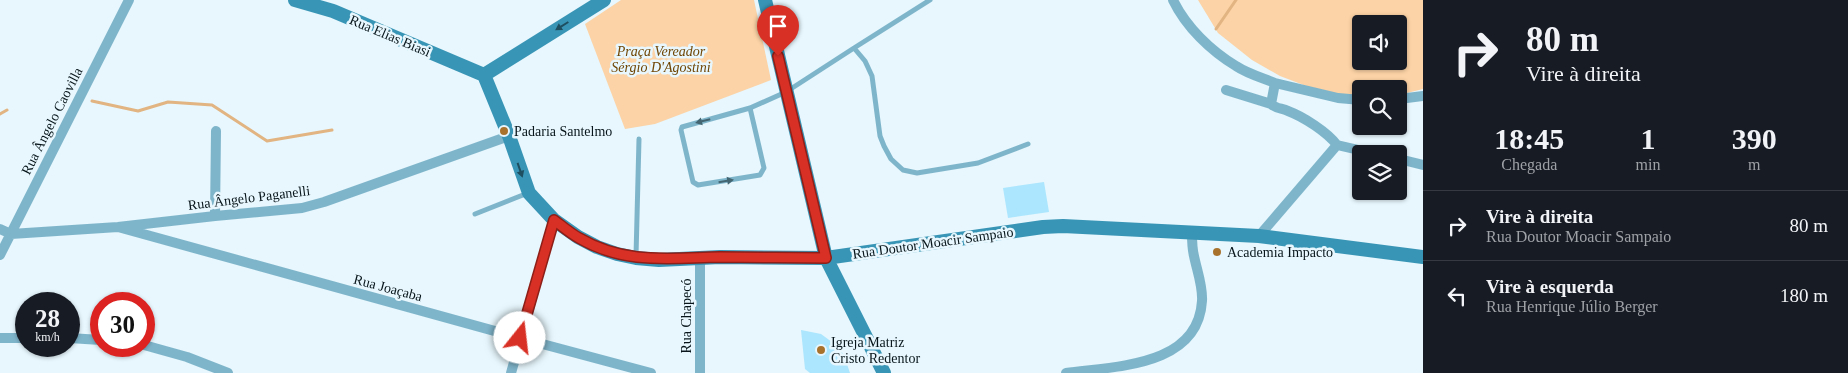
<!DOCTYPE html>
<html lang="pt">
<head>
<meta charset="utf-8">
<style>
	body { margin:0; font-family:Georgia,serif; background:#20242c; color:#f1f3f6; height:100vh; display:flex; flex-direction:column; font-size:19px; white-space:nowrap }
	* { box-sizing:border-box; margin:0 }
	p { font-size:16px; color:#9ea1a6 }
	.icon { flex:none; width:28px; height:28px; fill:none; stroke:currentColor; stroke-width:2; stroke-linecap:round; stroke-linejoin:round }
	.map { position:relative; flex:1; overflow:hidden }
	.panel { display:flex; flex-direction:column; background:#171b24; width:425px }
	.panel>* { flex:none }
	.guide { background:#171b24; color:#f1f3f6; overflow:hidden }
	.tools { position:absolute; left:1352px; top:15px; display:grid; gap:10px }
	.tools a { display:grid; place-items:center; width:55px; height:55px; border-radius:5px; background:#171b24; box-shadow:0 1px 4px #0004; font-size:25px }
	.speed { position:absolute; left:15px; top:292px; display:flex; gap:10px; font-size:25px; font-weight:700; text-align:center }
	.speed>* { display:grid; place-content:center; width:65px; height:65px; border-radius:50%; background:#171b24; box-shadow:0 1px 4px #0004; line-height:1 }
	.speed small { font-size:12px; font-weight:400 }
	.speed .limit { border:8px solid #d22; background:#fff; color:#111 }
	.pin { position:absolute; display:grid; place-items:center; width:42px; height:42px; color:#fff; margin:-51px -21px; border-radius:50% 50% 50% 0; rotate:-45deg; box-shadow:0 0 5px #0007 }
	.pin .icon { rotate:45deg }
	.me { position:absolute; width:55px; margin:-28px; rotate:16deg; stroke-linejoin:round; filter:drop-shadow(0 0 4px #0008) }
	.turn { display:flex; align-items:center; gap:18px; height:105px; padding:0 20px; font-size:22px }
	.turn .icon { width:65px; height:65px; stroke-width:2.5 }
	.turn b { display:block; font-size:35px; line-height:42px }
	.eta { display:flex; justify-content:space-evenly; align-items:center; height:85px; text-align:center }
	.eta b { font-size:30px; font-weight:700; line-height:35px }
	ul { padding:0; list-style:none }
	li { display:flex; align-items:center; gap:15px; height:70px; padding:0 20px; border-top:1px solid #363941 }
	li div { flex:1 }
	li b { display:block; font-size:19px }
	li em { font-style:normal }
	main { display:flex; flex:1; min-height:0 }
	.map>svg:first-child { display:block }
	.green { fill:#fcd3a6; fill-rule:evenodd }
	.lines { fill:none; stroke-linecap:round; stroke-linejoin:round }
	.stream { stroke:#e1b481; stroke-width:3 }
	.building { fill:#ace6fe }
	.lane { stroke:#7fb5cb; stroke-width:5 }
	.street { stroke:#7fb5cb; stroke-width:10 }
	.secondary { stroke:#3995b6; stroke-width:14 }
	.oneway { fill:#1e4f61 }
	.oneway2 { fill:#446673 }
	.route-casing { stroke:#8d1f18; stroke-width:12 }
	.route { stroke:#d93025; stroke-width:9 }
	.poi-dot { fill:#a8722d; stroke:#e7f7fd; stroke-width:2 }
	.labels { text-anchor:middle; dominant-baseline:central; stroke-width:5; stroke-linejoin:round; paint-order:stroke }
	.street-label { font-size:14px; fill:#08161b; stroke:#e7f7fd }
	.park-label { font-size:14px; font-style:italic; fill:#704605; stroke:#e7f7fd }
	.poi-label { font-size:14px; fill:#08161b; stroke:#e7f7fd; text-anchor:start }
</style>
</head>
<body>
<main>
<div class="map">
<svg width="1423" height="373" viewBox="0 0 1423 373">
	<rect width="100%" height="100%" fill="#e7f7fd"/>
	<path class="green" d="M 621,0 L 754,0 L 771,80 L 655,124 L 625,129 L 585,24 Z
		M 1198,0 L 1423,0 L 1423,89 L 1399,95 L 1399,89 L 1361,89 L 1361,98 L 1322,92 L 1280,76 L 1252,60 L 1218,33 ZM 1361,24 L 1399,24 L 1399,61 L 1361,61 Z"/>
	<g class="lines">
		<path class="stream" d="M 1216,29 L 1236,0
			M 92,101 L 138,111 L 168,102 L 212,105 L 267,141 L 332,130
			M 0,114 L 7,110"/>
	</g>
	<path class="building" d="M 1044,182 L 1049,212 L 1008,218 L 1003,188 Z
		M 801,330 L 821,334 L 836,345 L 844,355 L 850,373 L 810,373 L 805,369 Z"/>
	<g class="lines">
		<path class="lane" d="M 854,48 L 930,0
			M 750,108 L 764,168 L 760,175 L 698,185 L 693,182 L 681,130 L 682,127 L 750,108 L 786,92 L 854,48 L 865,61 L 872,76 L 880,136 L 884,146 L 891,159 L 903,170 L 917,173 L 978,163 L 1028,144
			M 475,214 L 528,193
			M 636,256 L 639,139"/>
		<path class="street" d="M 1173,0 C 1186,27 1211,51 1236,66 C 1248,74 1263,78 1275,83 L 1271,104
			M 1275,83 L 1338,98 L 1361,100
			M 1226,90 L 1271,104 C 1276,109 1282,108 1288,111 C 1304,117 1327,132 1337,145
			M 1399,99 L 1423,96
			M 1399,159 L 1423,165
			M 215,216 L 216,131
			M 118,227 L 520,338 L 651,373
			M 0,229 L 11,234 L 118,227 L 215,216 L 302,208 L 324,202 L 509,136
			M 1259,236 L 1337,145 L 1376,154
			M 0,255 L 129,0
			M 700,258 L 700,373
			M 0,338 L 26,338
			M 69,338 L 101,340
			M 144,345 L 187,357 L 228,373
			M 511,373 L 554,220
			M 1066,373 C 1115,366 1198,367 1202,301 C 1203,286 1197,271 1194,256 C 1192,248 1192,241 1192,233"/>
		<path class="secondary" d="M 295,0 L 333,11 L 484,75
			M 765,0 L 826,258 L 884,373
			M 484,75 L 509,136 L 529,193 L 554,220 L 578,237 L 597,247 L 617,254 L 636,258 L 659,260 L 720,257 L 826,258 L 1043,227 L 1063,226 L 1259,236 L 1423,257
			M 484,75 L 604,0"/>
	</g>
	<defs><path id="oneway-solid" d="M-6-.8H1V-3.2L6.5 0L1 3.2V.8H-6Z" transform="scale(1.25)"/></defs>
	<g class="oneway">
		<use href="#oneway-solid" transform="translate(562 26) rotate(148)"/>
		<use href="#oneway-solid" transform="translate(520 170) rotate(71)"/>
	</g>
	<g class="oneway2">
		<use href="#oneway-solid" transform="translate(703 121) rotate(166)"/>
		<use href="#oneway-solid" transform="translate(726 181) rotate(-9)"/>
	</g>
	<g class="lines">
		<defs>
			<path id="route" d="M 520,338 L 554,220 C 562,226 570,233 579,238 C 625,265 669,258 720,257 C 755,257 791,258 826,258 L 778,56"/>
		</defs>
		<use href="#route" class="route-casing"/>
		<use href="#route" class="route"/>
	</g>
	<g class="poi-dot">
		<circle cx="504" cy="131" r="5"/>
		<circle cx="1217" cy="252" r="5"/>
		<circle cx="821" cy="350" r="5"/>
	</g>
	<g class="labels">
		<g class="street-label">
			<text transform="translate(390 36) rotate(23)">Rua Elias Biasi</text>
			<text transform="translate(52 121) rotate(-63)">Rua Ângelo Caovilla</text>
			<text transform="translate(249 198) rotate(-7)">Rua Ângelo Paganelli</text>
			<text transform="translate(933 243) rotate(-8)">Rua Doutor Moacir Sampaio</text>
			<text transform="translate(388 288) rotate(15)">Rua Joaçaba</text>
			<text transform="translate(686 316) rotate(-90)">Rua Chapecó</text>
		</g>
		<g class="park-label">
			<text x="661" y="51">Praça Vereador<tspan x="661" dy="16">Sérgio D'Agostini</tspan></text>
		</g>
		<g class="poi-label">
			<text x="514" y="131">Padaria Santelmo</text>
			<text x="1227" y="252">Academia Impacto</text>
			<text x="831" y="342">Igreja Matriz<tspan x="831" dy="16">Cristo Redentor</tspan></text>
		</g>
	</g>
</svg>
<div class="tools">
<a><svg class="icon" aria-label="sound" viewBox="0 0 24 24"><path d="M4 9h4l5-4v14l-5-4H4zM17 9q2 3 0 6"/></svg></a>
<a><svg class="icon" aria-label="search" viewBox="0 0 24 24"><circle cx="10" cy="10" r="6"/><path d="M15 15l6 6"/></svg></a>
<a><svg class="icon" aria-label="layers" viewBox="0 0 24 24"><path d="M12 4l9 5-9 5-9-5zM3 14l9 5 9-5"/></svg></a>
</div>
<div class="speed"><div>28<small>km/h</small></div><div class="limit">30</div></div>
<div class="pin" style="left:778px;top:56px;background:#d93025"><svg class="icon" aria-label="arrive" viewBox="0 0 24 24"><path d="M6 21V4h12l-3 4 3 4H6"/></svg></div>
<svg class="me" style="left:520px;top:338px" viewBox="-20 -20 40 40"><circle r="19" fill="#fff"/><path d="M0-13L10 11 0 6-10 11z" fill="#d93025"/></svg>
</div>
<section class="panel">
<div class="guide">
<div class="turn"><svg class="icon" aria-label="right" viewBox="0 0 24 24"><path d="M7 20v-9h11M14 6l5 5-5 5"/></svg><div><b>80 m</b>Vire à direita</div></div>
</div>
<div class="eta">
<div><b>18:45</b><p>Chegada</p></div>
<div><b>1</b><p>min</p></div>
<div><b>390</b><p>m</p></div>
</div>
<ul>
<li><svg class="icon" aria-label="right" viewBox="0 0 24 24"><path d="M7 20v-9h11M14 6l5 5-5 5"/></svg><div><b>Vire à direita</b><p>Rua Doutor Moacir Sampaio</p></div><em>80 m</em></li>
<li><svg class="icon" aria-label="left" viewBox="0 0 24 24"><path d="M17 20v-9H6M10 6l-5 5 5 5"/></svg><div><b>Vire à esquerda</b><p>Rua Henrique Júlio Berger</p></div><em>180 m</em></li>
</ul>
</section>
</main>
</body>
</html>
